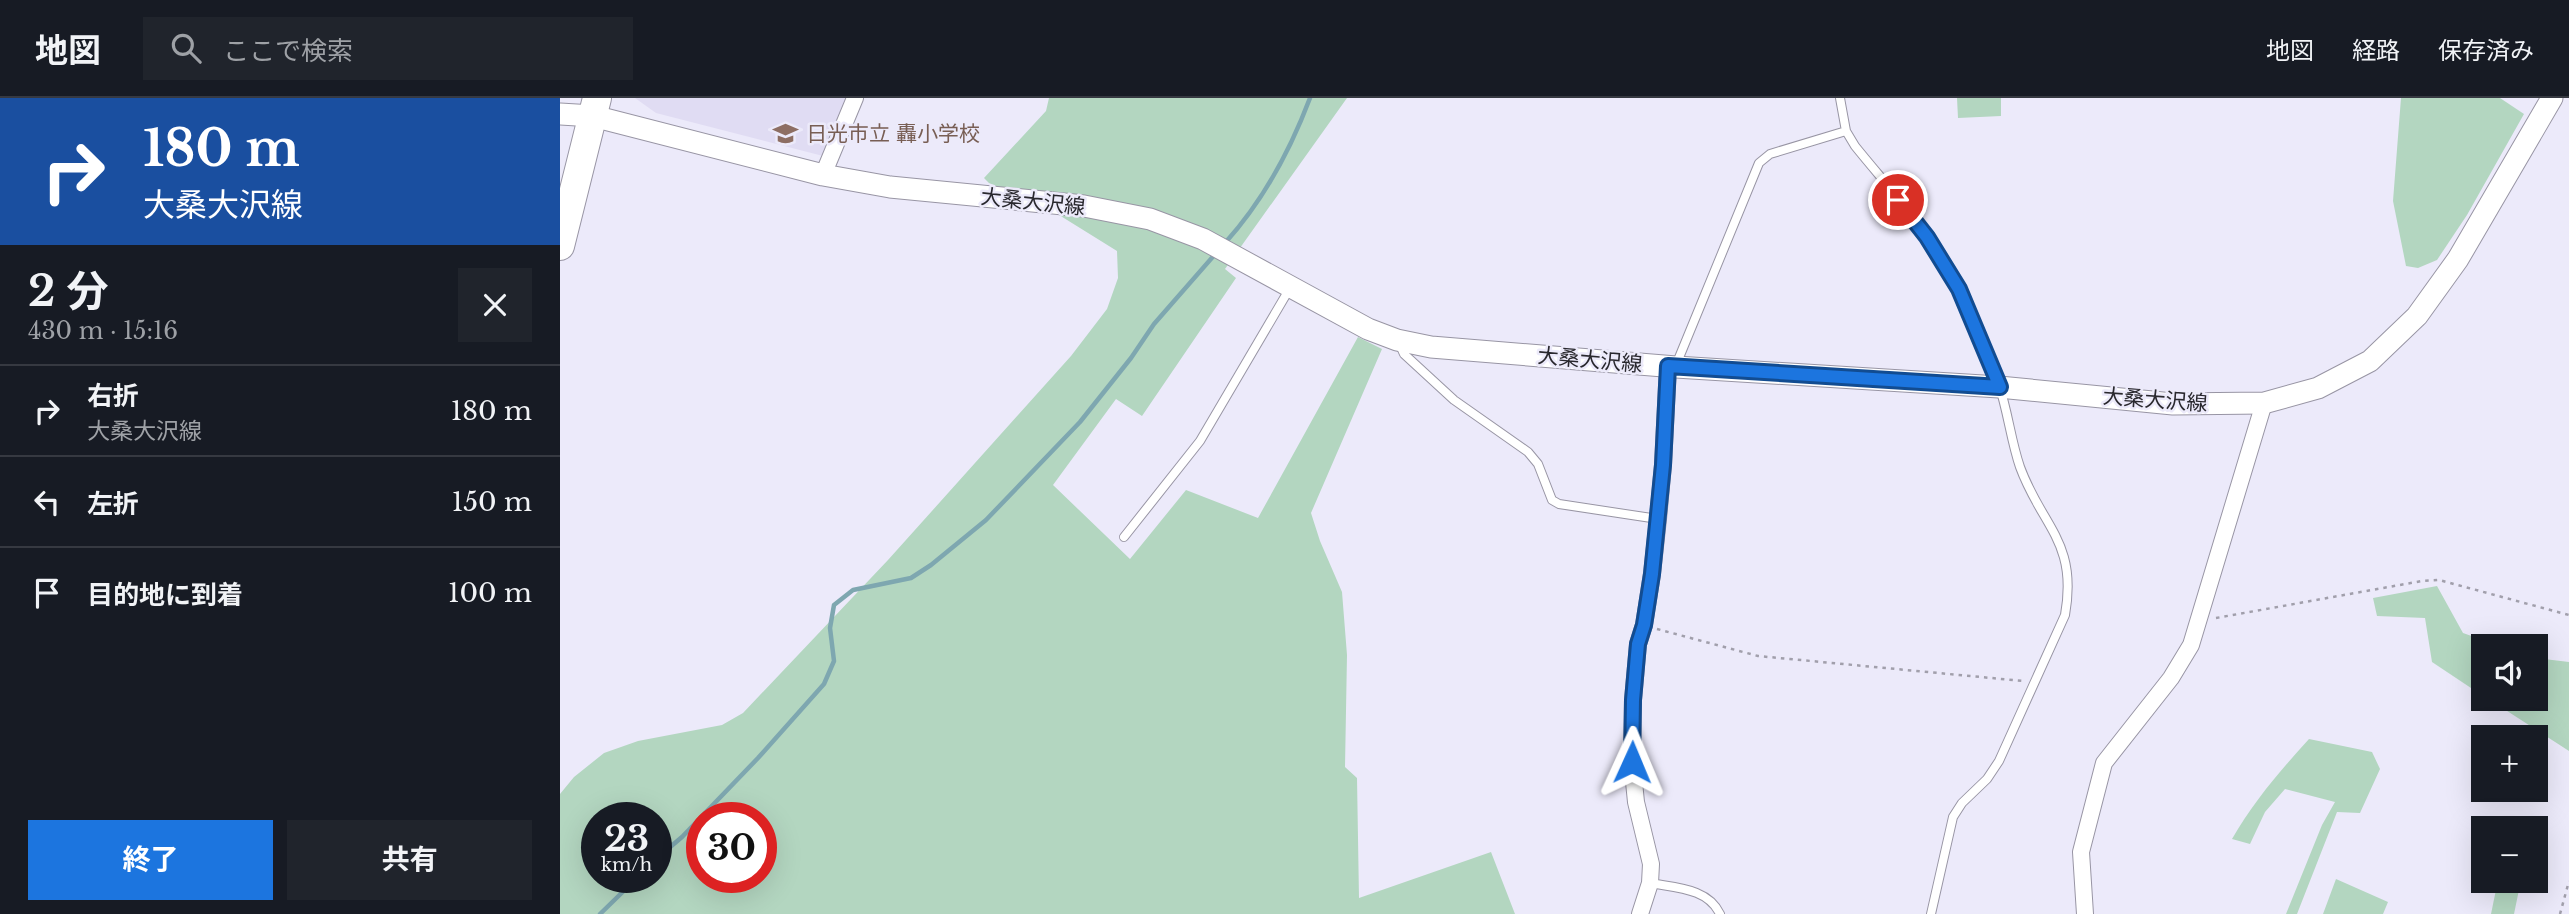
<!DOCTYPE html>
<html lang="ja">
<head>
<meta charset="utf-8">
<style>
	body { margin:0; font-family:"Libre Baskerville","Noto Sans JP",serif; background:#20242c; color:#f1f3f6; height:100vh; display:flex; flex-direction:column; font-size:26px; white-space:nowrap }
	* { box-sizing:border-box; margin:0 }
	p { font-size:23px; color:#9ea1a6 }
	.icon { flex:none; width:38px; height:38px; fill:none; stroke:currentColor; stroke-width:2; stroke-linecap:round; stroke-linejoin:round }
	.map { position:relative; flex:1; overflow:hidden }
	.panel { display:flex; flex-direction:column; background:#171b24; width:560px }
	.panel>* { flex:none }
	.banner { background:#1a4fa0; color:#fff; overflow:hidden }
	.buttons { position:absolute; left:1911px; top:536px; display:grid; gap:14px }
	.buttons a { display:grid; place-items:center; width:77px; height:77px; border-radius:0px; background:#171b24; box-shadow:0 7px 28px #0002; font-size:35px }
	.speed { position:absolute; left:21px; top:704px; display:flex; gap:14px; font-size:35px; font-weight:700; text-align:center }
	.speed>* { display:grid; place-content:center; width:91px; height:91px; border-radius:50%; background:#171b24; box-shadow:0 7px 28px #0002; line-height:1 }
	.speed small { font-size:18px; font-weight:400 }
	.speed .limit { border:10px solid #d22; background:#fff; color:#111 }
	.pin { position:absolute; display:grid; place-items:center; width:60px; height:60px; color:#fff; margin:-30px; border:4px solid #fff; border-radius:50%; box-shadow:0 2px 7px #0007 }
	.me { position:absolute; width:77px; margin:-38px; rotate:1deg; stroke-linejoin:round; filter:drop-shadow(0 0 5px #0008) }
	.turn { display:flex; align-items:center; gap:24px; height:147px; padding:0 28px; font-size:32px }
	.turn .icon { width:91px; height:91px; stroke-width:2.5 }
	.turn b { display:block; font-size:49px; line-height:60px }
	.round { display:grid; place-items:center; flex:none; width:74px; height:74px; border-radius:0px; background:#20242c }
	.summary { display:flex; align-items:center; justify-content:space-between; height:119px; padding:0 28px }
	h1 { font-size:42px; font-weight:700; line-height:52px }
	.button { display:flex; gap:14px; margin-top:auto; padding:14px 28px }
	.button a { flex:1; height:80px; border-radius:0px; background:#1c75df; color:#fff; font-size:28px; font-weight:700; line-height:80px; text-align:center }
	.button a+a { background:#20242c; color:#f1f3f6 }
	ul { padding:0; list-style:none }
	li { display:flex; align-items:center; gap:21px; height:91px; padding:0 28px; border-top:2px solid #363941 }
	li div { flex:1 }
	li b { display:block; font-size:26px }
	li em { font-style:normal }
	header { display:flex; align-items:center; gap:42px; box-sizing:border-box; height:98px; padding:0 35px; background:#171b24; border-bottom:2px solid #363941 }
	header strong { font-size:33px }
	nav { display:flex; gap:38px; margin-inline-start:auto; font-size:24px }
	.search { width:490px; height:63px; background:#20242c; display:flex; align-items:center; gap:18px; box-sizing:border-box; padding:0 24px; border-radius:0px; color:#9ea1a6; font-size:26px }
	main { display:flex; flex:1; min-height:0 }
	.map>svg:first-child { display:block }
	.built { fill:#e0dcf3 }
	.green { fill:#b3d6c0; fill-rule:evenodd }
	.lines { fill:none; stroke-linecap:round; stroke-linejoin:round }
	.stream { stroke:#7ea7b0; stroke-width:4.5 }
	.lane-casing { stroke:#9895a4; stroke-width:10 }
	.street-casing { stroke:#9895a4; stroke-width:18 }
	.secondary-casing { stroke:#9895a4; stroke-width:23 }
	.highway-casing { stroke:#9895a4; stroke-width:30 }
	.path { stroke:#a19fab; stroke-width:2.5; stroke-dasharray:3.5 5; stroke-linecap:butt }
	.lane { stroke:#fff; stroke-width:8 }
	.street { stroke:#fff; stroke-width:16 }
	.secondary { stroke:#fff; stroke-width:21 }
	.highway { stroke:#fff; stroke-width:28 }
	.route-casing { stroke:#124c91; stroke-width:18 }
	.route { stroke:#1c75df; stroke-width:12 }
	.labels { text-anchor:middle; dominant-baseline:central; stroke-width:5; stroke-linejoin:round; paint-order:stroke }
	.education-label { font-size:21px; fill:#785e54; stroke:#eceafa; text-anchor:start }
	.street-label { font-size:21px; fill:#29282e; stroke:#eceafa }
</style>
</head>
<body>
<header>
<strong>地図</strong>
<div class="search"><svg class="icon" aria-label="search" viewBox="0 0 24 24"><circle cx="10" cy="10" r="6"/><path d="M15 15l6 6"/></svg>ここで検索</div>
<nav><a>地図</a><a>経路</a><a>保存済み</a></nav>
</header>
<main>
<section class="panel">
<div class="banner">
<div class="turn"><svg class="icon" aria-label="right" viewBox="0 0 24 24"><path d="M7 20v-9h11M14 6l5 5-5 5"/></svg><div><b>180 m</b>大桑大沢線</div></div>
</div>
<div class="summary"><div><h1>2 分</h1><p>430 m · 15:16</p></div><a class="round"><svg class="icon" aria-label="close" viewBox="0 0 24 24"><path d="M6 6l12 12M18 6L6 18"/></svg></a></div>
<ul>
<li><svg class="icon" aria-label="right" viewBox="0 0 24 24"><path d="M7 20v-9h11M14 6l5 5-5 5"/></svg><div><b>右折</b><p>大桑大沢線</p></div><em>180 m</em></li>
<li><svg class="icon" aria-label="left" viewBox="0 0 24 24"><path d="M17 20v-9H6M10 6l-5 5 5 5"/></svg><div><b>左折</b></div><em>150 m</em></li>
<li><svg class="icon" aria-label="arrive" viewBox="0 0 24 24"><path d="M6 21V4h12l-3 4 3 4H6"/></svg><div><b>目的地に到着</b></div><em>100 m</em></li>
</ul>
<div class="button"><a>終了</a><a>共有</a></div>
</section>
<div class="map">
<svg width="2009" height="816" viewBox="0 0 2009 816">
	<rect width="100%" height="100%" fill="#eceafa"/>
	<path class="built" d="M 75,0 L 288,0 L 263,58 L 96,15 Z"/>
	<path class="green" d="M 489,0 L 787,0 L 665,171 L 676,180 L 582,318 L 556,301 L 493,387 L 570,461 L 626,392 L 698,420 L 798,239 L 822,251 L 751,415 L 760,443 L 782,494 L 787,557 L 785,669 L 797,680 L 799,800 L 931,754 L 955,816 L 0,816 L 0,696 L 14,679 L 44,655 L 78,643 L 162,627 L 183,615 L 328,462 L 511,258 L 547,211 L 558,180 L 557,153 L 491,112 L 429,85 L 424,80 L 486,13 ZM 37,719 L 96,719 L 96,779 L 37,779 ZM 142,719 L 201,719 L 201,779 L 142,779 Z
		M 1397,0 L 1441,0 L 1441,18 L 1398,20 Z
		M 1841,0 L 1940,0 L 1964,16 L 1907,117 L 1877,162 L 1858,170 L 1846,168 L 1833,103 Z
		M 1877,488 L 1903,535 L 1940,548 L 1923,548 L 1923,598 L 1872,564 L 1865,520 L 1817,518 L 1813,500 Z
		M 1976,560 L 2009,564 L 2009,653 L 1927,600 L 1976,600 Z
		M 1749,641 L 1812,654 L 1820,671 L 1800,715 L 1777,714 L 1737,816 L 1726,816 L 1762,727 L 1775,704 L 1725,691 L 1705,714 L 1690,746 L 1672,741 C 1694,703 1720,673 1749,641 Z
		M 1776,781 L 1828,804 L 1823,816 L 1763,816 Z
		M 1938,782 L 1961,782 L 1954,816 L 1931,816 Z"/>
	<g class="lines">
		<path class="stream" d="M 665,145 C 703,103 730,53 750,0
			M 96,761 L 122,739 L 198,660 L 264,586 L 274,563 L 270,530 L 274,507 L 293,492 L 351,480 L 371,467 L 426,422 L 520,324 L 571,260 L 594,226 L 657,154
			M 40,816 L 78,779"/>
		<defs>
			<path id="lane" d="M 1280,0 L 1286,33 L 1295,48 C 1319,78 1346,107 1368,139 C 1398,184 1421,236 1439,287 C 1448,314 1451,343 1460,369 C 1482,429 1518,444 1505,517 L 1439,663 L 1427,681 L 1402,705 L 1393,719 L 1371,816
				M 839,245 L 844,256 L 894,302 L 968,354 L 978,366 L 992,402 L 999,406 L 1098,421
				M 1116,267 L 1199,65 L 1210,56 L 1286,33
				M 564,439 L 640,343 L 730,190
				M 1090,785 C 1116,790 1148,790 1160,816"/>
			<path id="street" d="M 263,77 L 295,0
				M 1080,816 L 1090,785 L 1091,766 L 1076,704 L 1072,664 L 1073,602 L 1078,546 L 1084,527 L 1092,476 L 1098,421 L 1103,367 L 1108,268
				M 1525,816 L 1521,754 L 1544,665 L 1611,580 L 1631,547 L 1704,305"/>
			<path id="secondary" d="M 0,16 L 33,18 L 263,77 L 330,89 L 524,108 L 590,121 L 643,141 L 808,231 L 837,242 L 871,249 L 1116,269 L 1439,289 L 1613,306 L 1704,305 L 1758,290 L 1810,263 L 1857,218 L 1898,161 L 1992,0"/>
			<path id="highway" d="M 0,148 L 37,0"/>
		</defs>
		<use href="#lane" class="lane-casing"/>
		<use href="#street" class="street-casing"/>
		<use href="#secondary" class="secondary-casing"/>
		<use href="#highway" class="highway-casing"/>
		<path class="path" d="M 1656,520 L 1862,483 L 1879,482 L 2009,517
			M 1097,531 L 1198,558 L 1463,583
			M 2000,816 L 2009,783"/>
		<use href="#lane" class="lane"/>
		<use href="#street" class="street"/>
		<use href="#secondary" class="secondary"/>
		<use href="#highway" class="highway"/>
	</g>
	<g class="lines">
		<defs>
			<path id="route" d="M 1072,664 L 1073,602 L 1078,546 L 1084,527 L 1092,476 L 1103,367 L 1108,268 L 1440,289 L 1399,191 L 1367,139 L 1338,102"/>
		</defs>
		<use href="#route" class="route-casing"/>
		<use href="#route" class="route"/>
	</g>
	<defs>
		<symbol id="school-bare" viewBox="-9 -9 18 18"><path d="M0-5L7-2L0 1L-7-2ZM-4 1L0 2.5L4 1V4Q0 6-4 4Z" fill="#8d6e63" stroke="#eceafa" stroke-width="2.5" paint-order="stroke"/></symbol>
	</defs>
	<g fill-rule="evenodd">
		<use href="#school-bare" x="208" y="18" width="35" height="35"/>
	</g>
	<g class="labels">
		<g class="education-label">
			<text x="246" y="36">日光市立 轟小学校</text>
		</g>
		<g class="street-label">
			<text transform="translate(473 104) rotate(6)">大桑大沢線</text>
			<text transform="translate(1030 262) rotate(5)">大桑大沢線</text>
			<text transform="translate(1595 302) rotate(4)">大桑大沢線</text>
		</g>
	</g>
</svg>
<div class="buttons">
<a><svg class="icon" aria-label="sound" viewBox="0 0 24 24"><path d="M4 9h4l5-4v14l-5-4H4zM17 9q2 3 0 6"/></svg></a>
<a>+</a>
<a>−</a>
</div>
<div class="speed"><div>23<small>km/h</small></div><div class="limit">30</div></div>
<div class="pin" style="left:1338px;top:102px;background:#d93025"><svg class="icon" aria-label="arrive" viewBox="0 0 24 24"><path d="M6 21V4h12l-3 4 3 4H6"/></svg></div>
<svg class="me" style="left:1072px;top:664px" viewBox="-20 -20 40 40"><path d="M0-17L14 15 0 8-14 15z" fill="#1c75df" stroke="#fff" stroke-width="4"/></svg>
</div>
</main>
</body>
</html>
